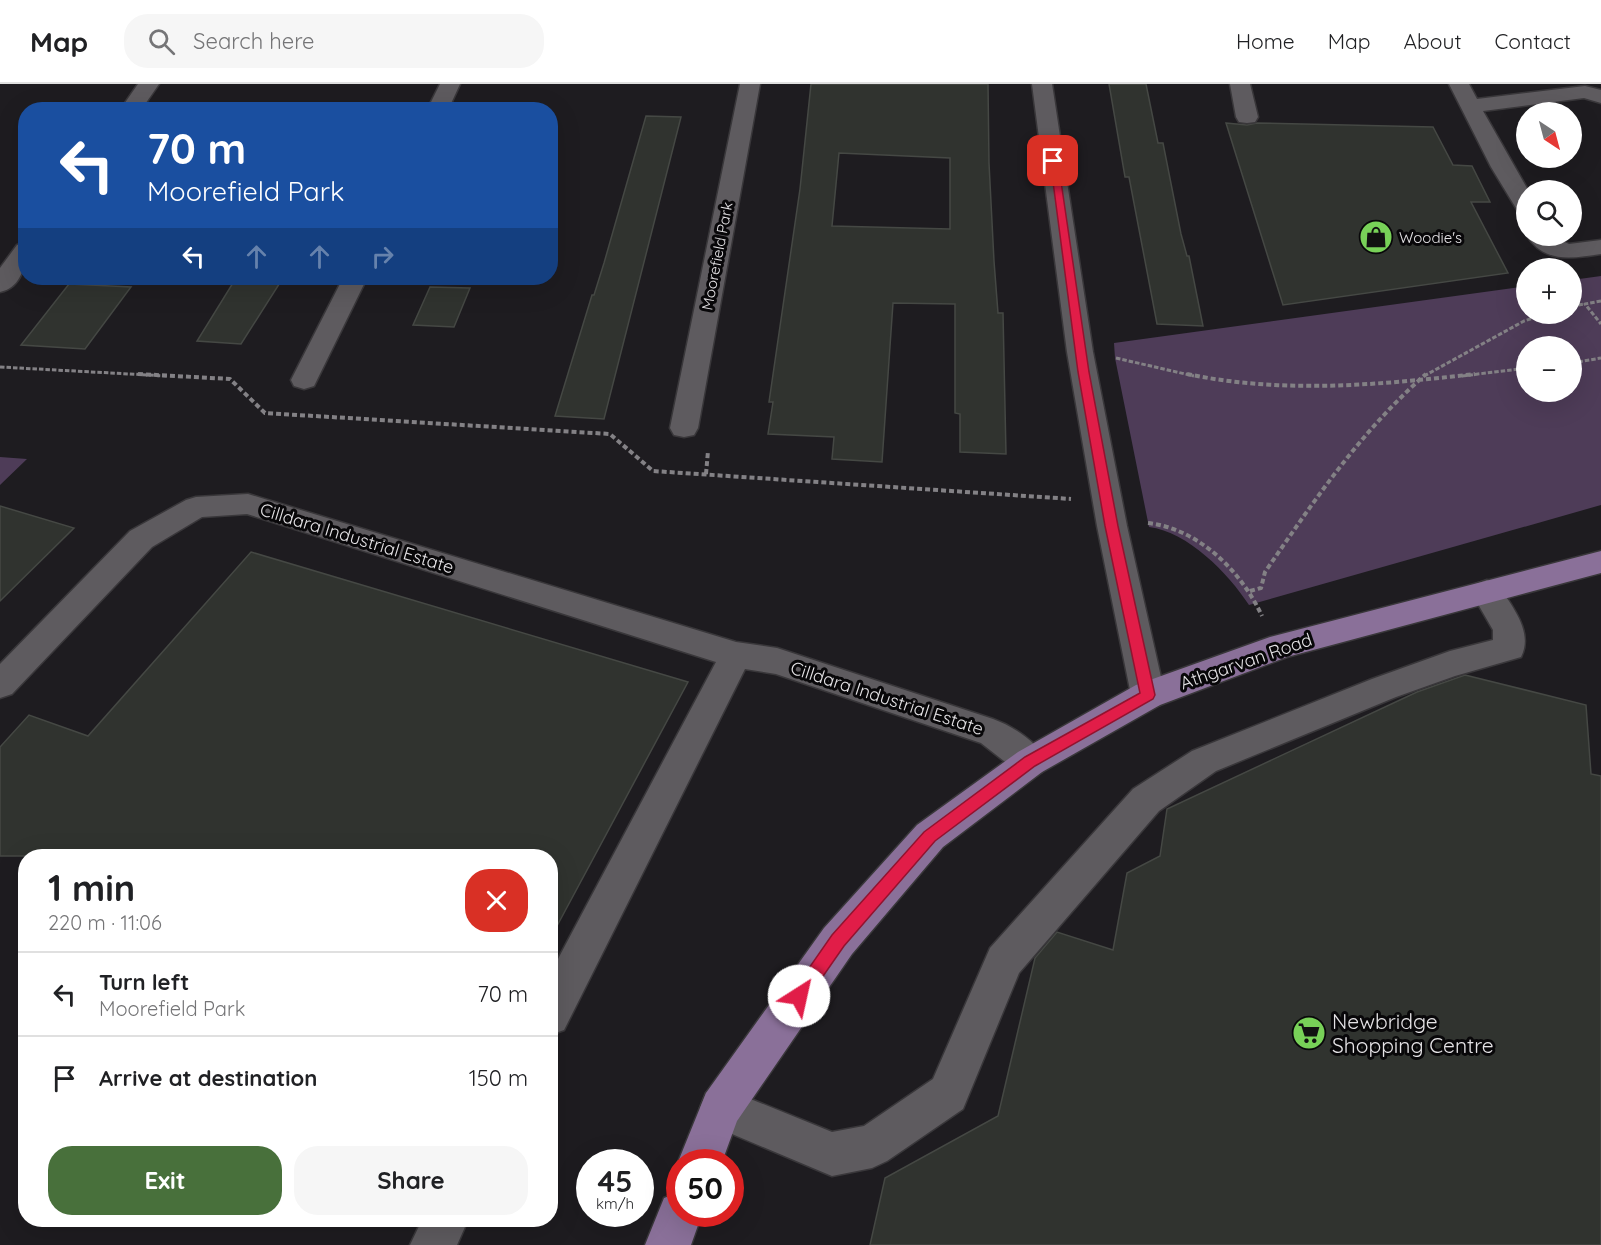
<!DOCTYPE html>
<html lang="en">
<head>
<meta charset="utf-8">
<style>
	body { margin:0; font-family:Quicksand,sans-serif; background:#f6f6f6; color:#202124; height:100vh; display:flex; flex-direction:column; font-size:22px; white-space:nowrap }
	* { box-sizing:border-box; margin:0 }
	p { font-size:20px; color:#757577 }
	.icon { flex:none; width:33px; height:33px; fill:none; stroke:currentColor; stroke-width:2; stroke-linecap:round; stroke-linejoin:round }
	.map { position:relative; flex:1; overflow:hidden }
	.sheet { position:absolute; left:18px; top:765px; width:540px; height:378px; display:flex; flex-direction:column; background:#fff; border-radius:24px; box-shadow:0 6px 24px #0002 }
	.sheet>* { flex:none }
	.guide { position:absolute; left:18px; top:18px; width:540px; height:183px; border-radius:24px; box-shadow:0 6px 24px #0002; background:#1a4fa0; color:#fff; overflow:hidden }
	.needle { width:39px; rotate:144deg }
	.tools { position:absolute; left:1516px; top:18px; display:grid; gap:12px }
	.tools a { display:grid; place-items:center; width:66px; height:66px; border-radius:50%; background:#fff; box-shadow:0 6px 24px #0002; font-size:30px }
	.speed { position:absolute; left:576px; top:1065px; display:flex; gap:12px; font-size:30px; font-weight:700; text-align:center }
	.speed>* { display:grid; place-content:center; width:78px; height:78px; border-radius:50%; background:#fff; box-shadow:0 6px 24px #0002; line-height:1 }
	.speed small { font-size:15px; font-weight:400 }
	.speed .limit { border:9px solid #d22; background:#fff; color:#111 }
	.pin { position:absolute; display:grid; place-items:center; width:51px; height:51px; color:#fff; margin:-26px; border-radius:12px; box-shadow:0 3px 9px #0006 }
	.me { position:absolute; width:66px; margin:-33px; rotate:35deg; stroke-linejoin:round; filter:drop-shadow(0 0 4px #0008) }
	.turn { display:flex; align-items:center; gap:21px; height:126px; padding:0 30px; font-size:27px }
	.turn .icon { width:78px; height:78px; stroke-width:2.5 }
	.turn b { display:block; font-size:42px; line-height:51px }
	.lanes { display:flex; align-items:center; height:57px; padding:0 30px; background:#0003; justify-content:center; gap:30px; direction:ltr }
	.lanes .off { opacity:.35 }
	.round { display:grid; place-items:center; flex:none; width:63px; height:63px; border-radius:24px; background:#f6f6f6 }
	.head { display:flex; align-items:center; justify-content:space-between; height:102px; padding:0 30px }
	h1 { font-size:36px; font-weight:700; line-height:45px }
	.button { display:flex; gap:12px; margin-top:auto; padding:12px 30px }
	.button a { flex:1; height:69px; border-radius:24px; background:#48703b; color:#fff; font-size:24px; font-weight:700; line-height:69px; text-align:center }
	.button a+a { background:#f6f6f6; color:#202124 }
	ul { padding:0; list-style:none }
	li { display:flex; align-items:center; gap:18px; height:84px; padding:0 30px; border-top:2px solid #e0e0e0 }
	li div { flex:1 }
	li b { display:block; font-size:22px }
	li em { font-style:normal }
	header { display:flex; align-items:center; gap:36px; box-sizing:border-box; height:84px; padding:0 30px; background:#fff; border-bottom:2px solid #e0e0e0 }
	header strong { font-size:28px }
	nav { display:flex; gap:33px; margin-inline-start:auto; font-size:21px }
	.search { width:420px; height:54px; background:#f6f6f6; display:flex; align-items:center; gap:15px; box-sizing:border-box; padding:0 21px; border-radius:24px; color:#757577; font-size:22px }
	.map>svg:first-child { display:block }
	.green { fill:#4e3c58; fill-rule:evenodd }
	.building { fill:#30332f; stroke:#454844; stroke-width:1.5; fill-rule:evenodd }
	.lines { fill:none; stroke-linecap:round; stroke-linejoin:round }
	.minor-casing { stroke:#39373a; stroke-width:3 }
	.major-casing { stroke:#39373a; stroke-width:3 }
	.path-far1 { stroke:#838185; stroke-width:3; stroke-dasharray:4.5 2; stroke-linecap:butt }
	.path { stroke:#838185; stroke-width:4; stroke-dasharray:5 3; stroke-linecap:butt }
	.minor { fill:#5e5b5f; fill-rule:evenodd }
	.major { fill:#8a7099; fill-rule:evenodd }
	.route { fill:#e11d48; stroke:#92132f; stroke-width:1.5 }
	.labels { text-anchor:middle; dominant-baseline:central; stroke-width:6; stroke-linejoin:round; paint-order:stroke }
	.far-poi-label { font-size:15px; fill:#e5e3e6; stroke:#080709; text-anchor:start }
	.far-street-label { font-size:15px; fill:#e5e3e6; stroke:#080709 }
	.street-label { font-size:18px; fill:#e5e3e6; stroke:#080709 }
	.near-poi-label { font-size:21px; fill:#e5e3e6; stroke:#080709; text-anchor:start }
</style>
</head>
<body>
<header>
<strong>Map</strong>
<div class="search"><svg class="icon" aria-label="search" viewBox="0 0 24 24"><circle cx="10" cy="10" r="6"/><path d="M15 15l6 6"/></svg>Search here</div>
<nav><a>Home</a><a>Map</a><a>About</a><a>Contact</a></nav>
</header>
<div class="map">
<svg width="1601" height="1161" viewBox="0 0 1601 1161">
	<rect width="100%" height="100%" fill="#1e1c20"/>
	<path class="green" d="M 1601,192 L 1601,421 L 1249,521 C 1228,489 1188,448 1149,443 L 1115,274 L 1114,259 L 1527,202 L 1527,230 L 1572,230 L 1572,196 ZM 1527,262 L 1572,262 L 1572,308 L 1527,308 Z
		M 0,373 L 27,375 L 0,401 Z"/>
	<path class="building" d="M 811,0 L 988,0 L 989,79 L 994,177 L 998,229 L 1003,229 L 1006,370 L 960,368 L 960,330 L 955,329 L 955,220 L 893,219 L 882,378 L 832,375 L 834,353 L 768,350 L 773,318 L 769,318 L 800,105 ZM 839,69 L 950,74 L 950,145 L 832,142 Z
		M 1109,0 L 1146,0 L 1158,59 L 1163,59 L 1181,150 L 1187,172 L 1189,172 L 1203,242 L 1157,240 L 1129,93 L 1125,93 Z
		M 646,32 L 681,33 L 604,335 L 555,332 L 592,211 L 594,211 L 604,179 Z
		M 1226,39 L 1247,41 L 1257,39 L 1433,43 L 1453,81 L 1472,82 L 1490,118 L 1471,118 L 1508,189 L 1283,221 Z
		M 236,194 L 283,194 L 241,260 L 197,257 Z
		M 69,200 L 131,203 L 85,265 L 21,261 Z
		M 430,203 L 470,204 L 454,243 L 413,241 Z
		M 0,422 L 74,444 L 0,517 Z
		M 251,468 L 688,598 L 550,855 L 550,772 L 0,772 L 0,663 L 29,631 L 88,652 Z
		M 1465,591 L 1586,621 L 1591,690 L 1601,692 L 1601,1161 L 870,1161 L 885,1094 L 998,1032 L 1035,874 L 1057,848 L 1113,866 L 1127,789 L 1160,772 L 1167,725 L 1417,608 Z"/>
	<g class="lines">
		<defs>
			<path id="minor" d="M 138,0 L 159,0 L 141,26 L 120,26 Z
				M 440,0 L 460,0 L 448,26 L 427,26 Z
				M 740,0 L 760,0 L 698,344 L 694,351 L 684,353 L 674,351 L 670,344 Z
				M 1032,0 L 1052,0 L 1093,268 L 1127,442 L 1165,611 L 1160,621 L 1148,625 L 1136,621 L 1131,611 L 1097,442 L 1067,268 Z
				M 1230,0 L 1250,0 L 1258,33 L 1255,38 L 1247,39 L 1239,38 L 1236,33 Z
				M 1449,0 L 1469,0 L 1477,15 L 1585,2 L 1601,6 L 1601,19 L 1584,14 L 1483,27 L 1528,106 L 1527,131 L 1519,129 L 1491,83 Z
				M 1527,152 L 1552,152 L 1569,160 L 1601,156 L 1601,170 C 1573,174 1545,180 1527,152 Z
				M 26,159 C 26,179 23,203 0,208 L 0,184 L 17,161 Z
				M 343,194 L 367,194 L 314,302 L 304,305 L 294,302 L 291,296 Z
				M 248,410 L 736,558 L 777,564 L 993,635 C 1013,642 1038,659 1048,678 L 1042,688 L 1030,693 L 1018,688 L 981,659 L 776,590 L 745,585 L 564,946 L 550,951 L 550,890 L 716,578 L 247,430 L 202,433 L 152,463 L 12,610 L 0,614 L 0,580 L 130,447 L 186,416 L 196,413 Z
				M 1487,496 L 1498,500 C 1511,522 1534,547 1521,573 L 1455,592 L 1396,613 L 1216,687 L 1159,727 L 1019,889 L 963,1025 L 887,1077 L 872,1084 L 832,1092 L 706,1039 L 700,1024 L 706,1009 L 721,1003 L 832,1048 L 864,1042 L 933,995 L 990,864 L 1133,705 L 1192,667 L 1372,595 L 1450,567 L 1493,556 L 1493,546 L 1471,508 L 1476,500 Z
				M 422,1136 L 468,1136 L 457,1161 L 410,1161 Z"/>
			<path id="major" d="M 1601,467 L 1601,489 L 1287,573 L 1160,621 L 1042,688 L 943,763 L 852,870 L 737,1037 L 722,1078 L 680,1078 L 680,1081 L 678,1078 L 706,1009 L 824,844 L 917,741 L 1018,668 L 1136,601 L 1270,553 Z
				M 680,1108 L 680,1130 L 702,1130 L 691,1161 L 645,1161 L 664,1114 Z"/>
		</defs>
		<use href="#minor" class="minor-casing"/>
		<use href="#major" class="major-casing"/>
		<path class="path-far1" d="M 1601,217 L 1585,220 L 1601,240
			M 1572,222 L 1585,220
			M 1116,274 L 1194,292
			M 1572,279 L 1601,274
			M 0,283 L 167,292
			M 1424,292 L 1524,237 L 1546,230
			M 1462,292 L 1527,284"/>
		<path class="path" d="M 138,290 L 230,295 L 265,329 L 610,350 L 653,387 L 1071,415
			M 1187,290 C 1282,310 1379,301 1475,290
			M 706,390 L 708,367
			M 1148,439 C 1199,445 1241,487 1262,532
			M 1250,507 L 1261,504 L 1265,488 C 1314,417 1360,348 1426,290"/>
		<use href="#minor" class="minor"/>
		<use href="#major" class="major"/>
	</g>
	<path class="route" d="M 1050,75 L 1058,77 L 1089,288 L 1118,442 L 1155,611 L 1153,615 L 1035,682 L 935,757 L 844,862 L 805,918 L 799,920 L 793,918 L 791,912 L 793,907 L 832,851 L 924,748 L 1025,673 L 1140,609 L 1105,442 L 1078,288 Z"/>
	<defs>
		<symbol id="shop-disc" viewBox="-11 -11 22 22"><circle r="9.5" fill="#78d158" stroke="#080709"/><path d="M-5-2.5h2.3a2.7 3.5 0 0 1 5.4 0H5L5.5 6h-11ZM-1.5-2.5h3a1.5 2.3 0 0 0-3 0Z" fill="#111"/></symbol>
		<symbol id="supermarket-disc" viewBox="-11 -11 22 22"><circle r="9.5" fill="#78d158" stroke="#080709"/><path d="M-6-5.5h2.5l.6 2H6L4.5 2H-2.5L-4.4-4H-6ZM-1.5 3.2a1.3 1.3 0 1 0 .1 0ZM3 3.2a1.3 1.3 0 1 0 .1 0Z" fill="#111"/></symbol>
	</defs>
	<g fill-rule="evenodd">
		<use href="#shop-disc" x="1357" y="134" width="38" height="38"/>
		<use href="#supermarket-disc" x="1290" y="930" width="38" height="38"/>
	</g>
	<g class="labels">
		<g class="far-poi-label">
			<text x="1399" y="153">Woodie's</text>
		</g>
		<g class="far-street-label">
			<text transform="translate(717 172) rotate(-79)">Moorefield Park</text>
		</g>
		<g class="street-label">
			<text transform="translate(357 454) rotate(17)">Cilldara Industrial Estate</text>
			<text transform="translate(1246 577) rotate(-19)">Athgarvan Road</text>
			<text transform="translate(887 614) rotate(18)">Cilldara Industrial Estate</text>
		</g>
		<g class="near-poi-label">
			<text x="1332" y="937">Newbridge<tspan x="1332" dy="24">Shopping Centre</tspan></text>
		</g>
	</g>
</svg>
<div class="tools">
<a><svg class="needle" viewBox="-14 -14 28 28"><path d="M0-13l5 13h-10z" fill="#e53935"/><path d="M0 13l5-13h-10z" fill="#757577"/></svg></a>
<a><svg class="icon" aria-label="search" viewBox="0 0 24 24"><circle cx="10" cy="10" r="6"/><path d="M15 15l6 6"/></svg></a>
<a>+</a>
<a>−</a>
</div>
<div class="speed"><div>45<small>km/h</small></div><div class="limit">50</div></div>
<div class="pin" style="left:1053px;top:77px;background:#d93025"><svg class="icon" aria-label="arrive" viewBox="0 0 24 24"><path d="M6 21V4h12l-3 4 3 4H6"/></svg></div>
<svg class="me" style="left:799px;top:912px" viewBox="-20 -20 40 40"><circle r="19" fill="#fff"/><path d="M0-13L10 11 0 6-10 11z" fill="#e11d48"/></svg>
<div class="guide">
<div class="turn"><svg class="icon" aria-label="left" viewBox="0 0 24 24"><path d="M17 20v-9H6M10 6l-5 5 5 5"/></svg><div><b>70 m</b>Moorefield Park</div></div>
<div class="lanes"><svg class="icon" aria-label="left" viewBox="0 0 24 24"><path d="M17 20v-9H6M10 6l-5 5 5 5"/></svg><svg class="icon off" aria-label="ahead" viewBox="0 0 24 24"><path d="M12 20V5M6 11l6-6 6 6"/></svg><svg class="icon off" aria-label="ahead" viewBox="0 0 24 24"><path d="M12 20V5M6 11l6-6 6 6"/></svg><svg class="icon off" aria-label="right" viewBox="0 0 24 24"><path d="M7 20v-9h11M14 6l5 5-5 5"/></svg></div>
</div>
<section class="sheet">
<div class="head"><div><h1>1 min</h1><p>220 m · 11:06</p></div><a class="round" style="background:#d93025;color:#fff"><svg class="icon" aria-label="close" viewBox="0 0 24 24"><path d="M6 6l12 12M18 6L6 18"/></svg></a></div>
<ul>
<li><svg class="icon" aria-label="left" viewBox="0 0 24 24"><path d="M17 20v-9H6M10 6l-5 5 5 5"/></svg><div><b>Turn left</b><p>Moorefield Park</p></div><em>70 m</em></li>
<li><svg class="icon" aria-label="arrive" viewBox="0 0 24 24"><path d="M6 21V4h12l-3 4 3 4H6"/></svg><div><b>Arrive at destination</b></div><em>150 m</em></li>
</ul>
<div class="button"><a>Exit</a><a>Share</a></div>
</section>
</div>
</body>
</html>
